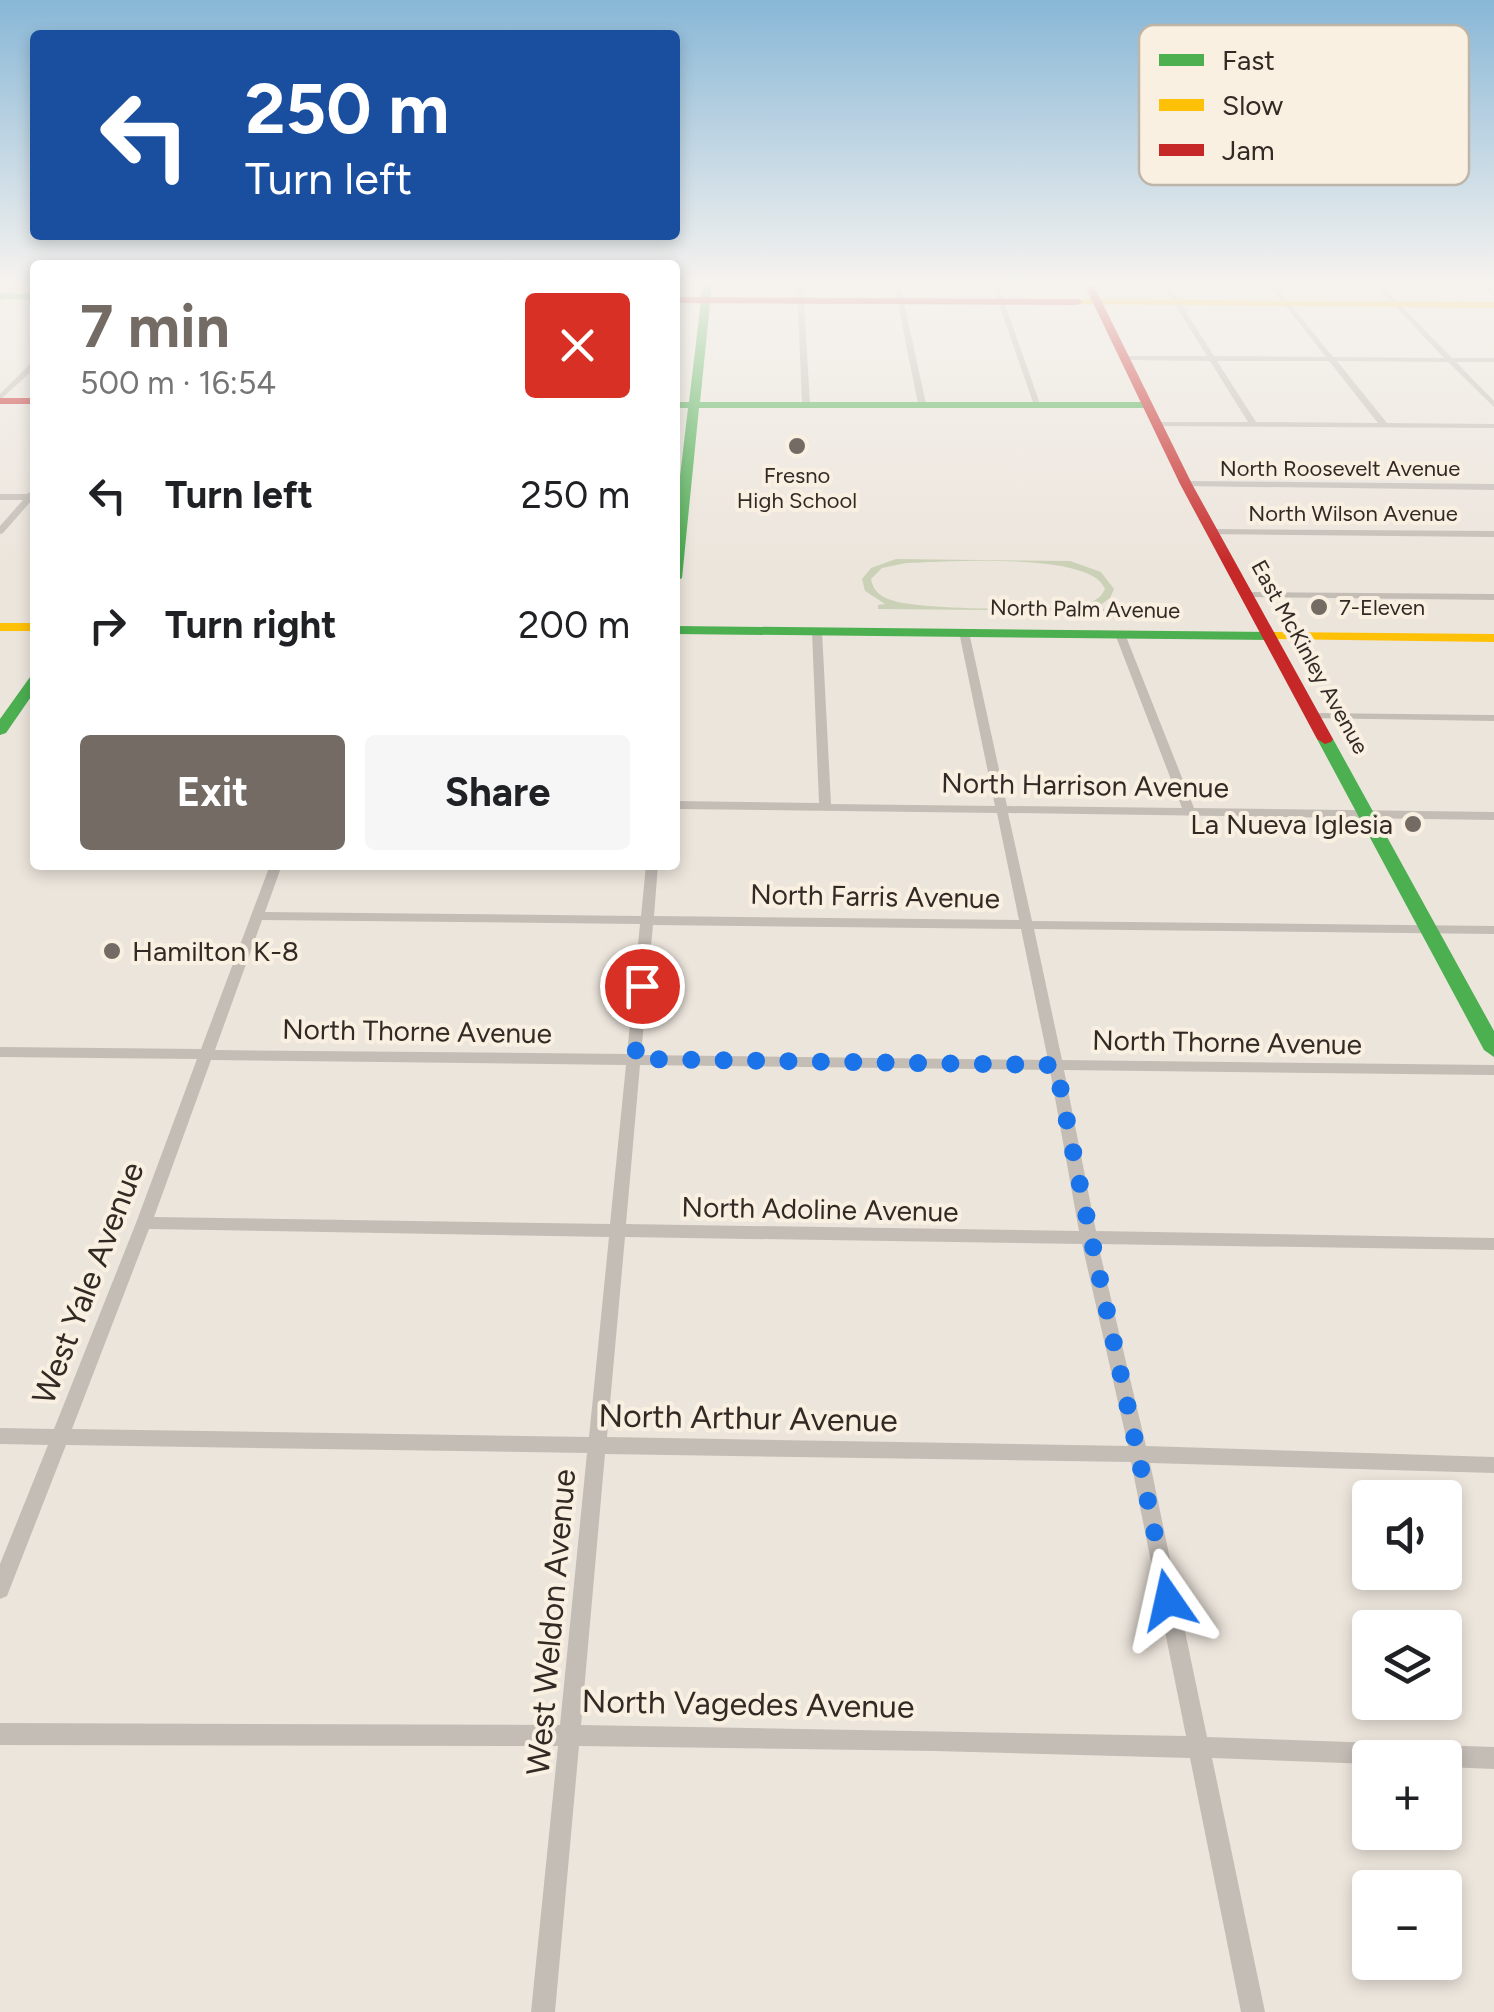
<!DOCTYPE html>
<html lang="en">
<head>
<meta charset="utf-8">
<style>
	body { margin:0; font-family:Figtree,sans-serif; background:#f6f6f6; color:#202124; height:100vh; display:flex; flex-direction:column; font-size:38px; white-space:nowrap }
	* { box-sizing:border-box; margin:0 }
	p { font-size:32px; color:#757577 }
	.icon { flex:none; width:55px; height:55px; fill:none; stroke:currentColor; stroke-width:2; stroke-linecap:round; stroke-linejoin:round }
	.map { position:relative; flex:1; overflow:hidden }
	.drawer { position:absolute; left:30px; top:260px; width:650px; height:610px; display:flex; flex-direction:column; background:#fff; border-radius:10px; box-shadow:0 5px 15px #0003 }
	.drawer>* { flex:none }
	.guide { position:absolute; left:30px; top:30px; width:650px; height:210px; border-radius:10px; box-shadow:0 5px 15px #0003; background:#1a4fa0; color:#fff; overflow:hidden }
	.fabs { position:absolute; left:1352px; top:1480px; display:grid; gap:20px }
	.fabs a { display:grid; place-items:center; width:110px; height:110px; border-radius:10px; background:#fff; box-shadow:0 5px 15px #0003; font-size:50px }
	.pin { position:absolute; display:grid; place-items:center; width:85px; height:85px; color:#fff; margin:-42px; border:5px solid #fff; border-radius:50%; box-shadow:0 2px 10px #0007 }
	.me { position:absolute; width:110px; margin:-55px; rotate:349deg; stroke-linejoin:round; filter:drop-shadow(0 0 8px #0008) }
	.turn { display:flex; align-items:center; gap:35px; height:210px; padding:0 50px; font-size:45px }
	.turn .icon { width:130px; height:130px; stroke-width:2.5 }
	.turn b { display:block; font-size:70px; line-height:85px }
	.round { display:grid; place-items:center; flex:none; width:105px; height:105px; border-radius:10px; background:#f6f6f6 }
	.headline { display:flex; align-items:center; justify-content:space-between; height:170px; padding:0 50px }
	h1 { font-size:60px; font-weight:700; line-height:75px; color:#746b65 }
	.button { display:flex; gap:20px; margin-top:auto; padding:20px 50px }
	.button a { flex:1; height:115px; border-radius:10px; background:#746b65; color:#fff; font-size:40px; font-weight:700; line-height:115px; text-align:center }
	.button a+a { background:#f6f6f6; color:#202124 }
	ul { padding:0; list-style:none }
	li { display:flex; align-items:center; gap:30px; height:130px; padding:0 50px }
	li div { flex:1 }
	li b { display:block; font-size:38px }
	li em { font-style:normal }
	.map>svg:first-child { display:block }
	.green { fill:#cbd1b6; fill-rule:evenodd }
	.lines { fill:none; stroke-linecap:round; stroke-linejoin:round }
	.street { fill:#c4bdb6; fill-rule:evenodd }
	.fast { fill:#4caf50; fill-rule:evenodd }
	.slow { fill:#ffc107; fill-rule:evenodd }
	.jam { fill:#c62828; fill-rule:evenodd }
	.route { stroke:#1a73e8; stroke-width:18; stroke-dasharray:0 32.4 }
	.poi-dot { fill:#746b65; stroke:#f9f0e2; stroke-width:4 }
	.labels { text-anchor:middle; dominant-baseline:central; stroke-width:8; stroke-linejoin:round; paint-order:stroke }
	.far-street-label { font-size:22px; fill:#342a25; stroke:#f9f0e2 }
	.far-poi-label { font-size:22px; fill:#342a25; stroke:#f9f0e2 }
	.street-label { font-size:28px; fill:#342a25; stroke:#f9f0e2 }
	.poi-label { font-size:28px; fill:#342a25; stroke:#f9f0e2; text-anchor:end }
	.near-street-label { font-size:32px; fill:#342a25; stroke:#f9f0e2 }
	.key { fill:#f9f0e2; stroke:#beb5a9; stroke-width:2.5 }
	.key-label { font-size:28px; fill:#342a25 }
</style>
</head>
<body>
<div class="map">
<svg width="1494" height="2012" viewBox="0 0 1494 2012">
	<rect width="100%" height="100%" fill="#ece5dc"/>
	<path class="green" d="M 896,559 L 1070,561 L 1101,572 L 1114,589 L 1110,598 L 1099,606 L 1107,611 L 878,609 L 878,605 L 885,604 L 865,591 L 862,579 L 871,568 ZM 906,563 C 944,562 1092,551 1105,589 C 1101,597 1097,600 1088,603 C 1062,612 916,610 891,600 C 880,596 873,591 871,579 L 882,568 Z"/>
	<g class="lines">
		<path class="street" d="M 15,284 L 22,284 L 0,302 L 0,297 Z
			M 797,284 L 803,284 L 810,404 L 806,406 L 802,404 Z
			M 894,284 L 900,284 L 926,404 L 922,406 L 918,404 Z
			M 992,284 L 998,284 L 1041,407 L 1034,405 Z
			M 1162,284 L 1168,284 L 1214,356 L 1326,357 L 1268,284 L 1274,284 L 1333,357 L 1444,358 L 1374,284 L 1380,284 L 1452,358 L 1494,358 L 1494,362 L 1456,362 L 1494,401 L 1494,407 L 1448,362 L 1337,361 L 1387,423 L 1494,424 L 1494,428 L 1153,426 L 1153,422 L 1248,422 L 1210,361 L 1127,360 L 1123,358 L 1127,356 L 1207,356 ZM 1217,361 L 1329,361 L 1378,423 L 1256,422 Z
			M 1480,284 L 1486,284 L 1494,291 L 1494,296 Z
			M 32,362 L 35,362 L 35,368 L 0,400 L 0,394 Z
			M 1186,481 L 1494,484 L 1494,490 L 1183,486 L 1183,482 Z
			M 35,488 L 35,499 L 32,500 L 3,533 L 0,534 L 0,526 L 23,500 L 0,500 L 0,494 L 27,494 Z
			M 1212,529 L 1494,531 L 1494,537 L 1209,534 L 1208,532 Z
			M 1249,592 L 1494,594 L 1494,600 L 1246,597 L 1246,593 Z
			M 817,628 L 822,631 L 831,804 L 995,806 L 959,632 L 964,629 L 969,632 L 1007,806 L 1182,808 L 1115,634 L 1120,631 L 1125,634 L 1194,808 L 1494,812 L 1494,820 L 1008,813 L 1032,921 L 1494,926 L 1494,934 L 1034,929 L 1062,1060 L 1494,1065 L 1494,1075 L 1064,1070 L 1096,1231 L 1494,1238 L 1494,1250 L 1098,1244 L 1146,1446 L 1494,1457 L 1494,1473 L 1150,1463 L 1207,1737 L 1494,1747 L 1494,1769 L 1445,1767 L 1445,1758 L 1370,1758 L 1370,1764 L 1212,1758 L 1265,2012 L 1241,2012 L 1190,1758 L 934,1751 L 579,1746 L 555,2012 L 531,2012 L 558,1746 L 0,1745 L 0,1723 L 560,1725 L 587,1453 L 66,1445 L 7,1596 L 0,1599 L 0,1564 L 48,1445 L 0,1444 L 0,1428 L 54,1429 L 136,1223 L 197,1059 L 0,1057 L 0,1047 L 201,1049 L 270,865 L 282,865 L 265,912 L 641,916 L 646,865 L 658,865 L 654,916 L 1019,920 L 997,813 L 675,809 L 675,801 L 819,803 L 812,631 ZM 262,920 L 640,924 L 627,1054 L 215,1050 ZM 653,925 L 1021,929 L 1048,1060 L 641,1055 ZM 211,1060 L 626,1065 L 610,1224 L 154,1217 ZM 640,1065 L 1050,1070 L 1079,1231 L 626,1224 ZM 149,1229 L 609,1237 L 589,1437 L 72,1429 ZM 625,1237 L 1082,1244 L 1128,1446 L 607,1437 ZM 605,1454 L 1131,1462 L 1186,1736 L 581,1725 Z
			M 1314,713 L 1494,715 L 1494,721 L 1310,718 L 1309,716 Z"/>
		<path class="fast" d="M 703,284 L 712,284 L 700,402 L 1147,402 L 1153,405 L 1147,408 L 699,408 L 682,578 L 675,582 L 675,519 L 688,408 L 675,408 L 675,402 L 689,402 Z
			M 0,293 L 35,294 L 35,300 L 0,299 Z
			M 675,626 L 1276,632 L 1283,636 L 1276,640 L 675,634 Z
			M 35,675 L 35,691 L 6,733 L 0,735 L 0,719 L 30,677 Z
			M 1325,734 L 1333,739 L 1494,1031 L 1494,1057 L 1484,1050 L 1317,739 Z"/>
		<path class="slow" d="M 1078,299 L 1494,302 L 1494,308 L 1075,304 Z
			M 0,623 L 35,623 L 35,631 L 0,631 Z
			M 1276,632 L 1494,634 L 1494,642 L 1271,639 L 1271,633 Z"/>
		<path class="jam" d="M 1084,284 L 1093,284 L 1192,484 L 1333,739 L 1331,742 L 1325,744 L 1317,739 L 1180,484 Z
			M 675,297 L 1078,299 L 1083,302 L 1078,305 L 675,303 Z
			M 0,398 L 35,398 L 35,404 L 0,404 Z"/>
	</g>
	<linearGradient id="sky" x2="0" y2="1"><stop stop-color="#88b7d7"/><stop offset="0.5" stop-color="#f6f3ef"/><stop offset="1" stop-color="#f6f3ef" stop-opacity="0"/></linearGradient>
	<rect width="1494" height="565" fill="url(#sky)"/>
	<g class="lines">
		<path class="route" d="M 642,986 L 635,1059 L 1056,1065 C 1090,1244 1133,1421 1168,1600"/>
	</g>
	<g class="poi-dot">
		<circle cx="797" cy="446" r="10"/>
		<circle cx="1319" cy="607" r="10"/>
		<circle cx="1413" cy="824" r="10"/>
		<circle cx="112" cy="951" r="10"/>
	</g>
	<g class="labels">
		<g class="far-street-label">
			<text x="1340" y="468">North Roosevelt Avenue</text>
			<text x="1353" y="513">North Wilson Avenue</text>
			<text transform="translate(1085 609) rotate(1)">North Palm Avenue</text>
			<text transform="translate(1310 657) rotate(61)">East McKinley Avenue</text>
		</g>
		<g class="far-poi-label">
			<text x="797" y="475">Fresno<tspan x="797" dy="25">High School</tspan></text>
			<text x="1339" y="607" text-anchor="start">7-Eleven</text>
		</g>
		<g class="street-label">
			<text transform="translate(1085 785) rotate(1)">North Harrison Avenue</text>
			<text transform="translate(875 896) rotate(1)">North Farris Avenue</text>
			<text transform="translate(417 1031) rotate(1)">North Thorne Avenue</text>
			<text transform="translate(1227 1042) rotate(1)">North Thorne Avenue</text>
			<text transform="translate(820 1209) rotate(1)">North Adoline Avenue</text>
		</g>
		<g class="poi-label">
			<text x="1393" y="824">La Nueva Iglesia</text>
			<text x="132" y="951" text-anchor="start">Hamilton K-8</text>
		</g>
		<g class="near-street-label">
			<text transform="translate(88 1283) rotate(-69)">West Yale Avenue</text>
			<text transform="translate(748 1418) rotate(1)">North Arthur Avenue</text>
			<text transform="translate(551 1622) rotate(-85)">West Weldon Avenue</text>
			<text transform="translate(748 1704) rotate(1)">North Vagedes Avenue</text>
		</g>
	</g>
	<rect x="1139" y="25" width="330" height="160" rx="15" class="key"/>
	<rect x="1159" y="54" width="45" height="12" fill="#4caf50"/>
	<rect x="1159" y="99" width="45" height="12" fill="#ffc107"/>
	<rect x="1159" y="144" width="45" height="12" fill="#c62828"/>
	<g class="key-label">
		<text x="1222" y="70">Fast</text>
		<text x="1222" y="115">Slow</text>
		<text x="1222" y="160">Jam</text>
	</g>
</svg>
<div class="fabs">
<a><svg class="icon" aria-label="sound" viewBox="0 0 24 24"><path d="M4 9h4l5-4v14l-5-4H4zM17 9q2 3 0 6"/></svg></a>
<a><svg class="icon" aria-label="layers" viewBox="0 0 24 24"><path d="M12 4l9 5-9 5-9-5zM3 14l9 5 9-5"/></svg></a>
<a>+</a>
<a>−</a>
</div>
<div class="pin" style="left:642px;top:986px;background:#d93025"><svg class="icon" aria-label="arrive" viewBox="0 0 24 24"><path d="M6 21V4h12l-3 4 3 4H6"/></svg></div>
<svg class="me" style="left:1168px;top:1600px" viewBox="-20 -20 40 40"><path d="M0-17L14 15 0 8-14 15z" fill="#1a73e8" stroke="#fff" stroke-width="4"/></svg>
<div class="guide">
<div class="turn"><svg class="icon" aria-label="left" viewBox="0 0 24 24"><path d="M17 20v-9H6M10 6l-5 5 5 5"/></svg><div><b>250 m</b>Turn left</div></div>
</div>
<section class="drawer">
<div class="headline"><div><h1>7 min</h1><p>500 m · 16:54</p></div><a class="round" style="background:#d93025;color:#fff"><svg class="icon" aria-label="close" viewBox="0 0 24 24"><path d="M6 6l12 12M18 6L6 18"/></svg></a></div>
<ul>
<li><svg class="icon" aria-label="left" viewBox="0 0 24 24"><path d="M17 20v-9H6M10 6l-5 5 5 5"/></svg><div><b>Turn left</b></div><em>250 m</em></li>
<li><svg class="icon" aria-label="right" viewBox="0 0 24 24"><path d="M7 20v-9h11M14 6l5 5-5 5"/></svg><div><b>Turn right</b></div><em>200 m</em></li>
</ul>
<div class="button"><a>Exit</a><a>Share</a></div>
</section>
</div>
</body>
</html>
